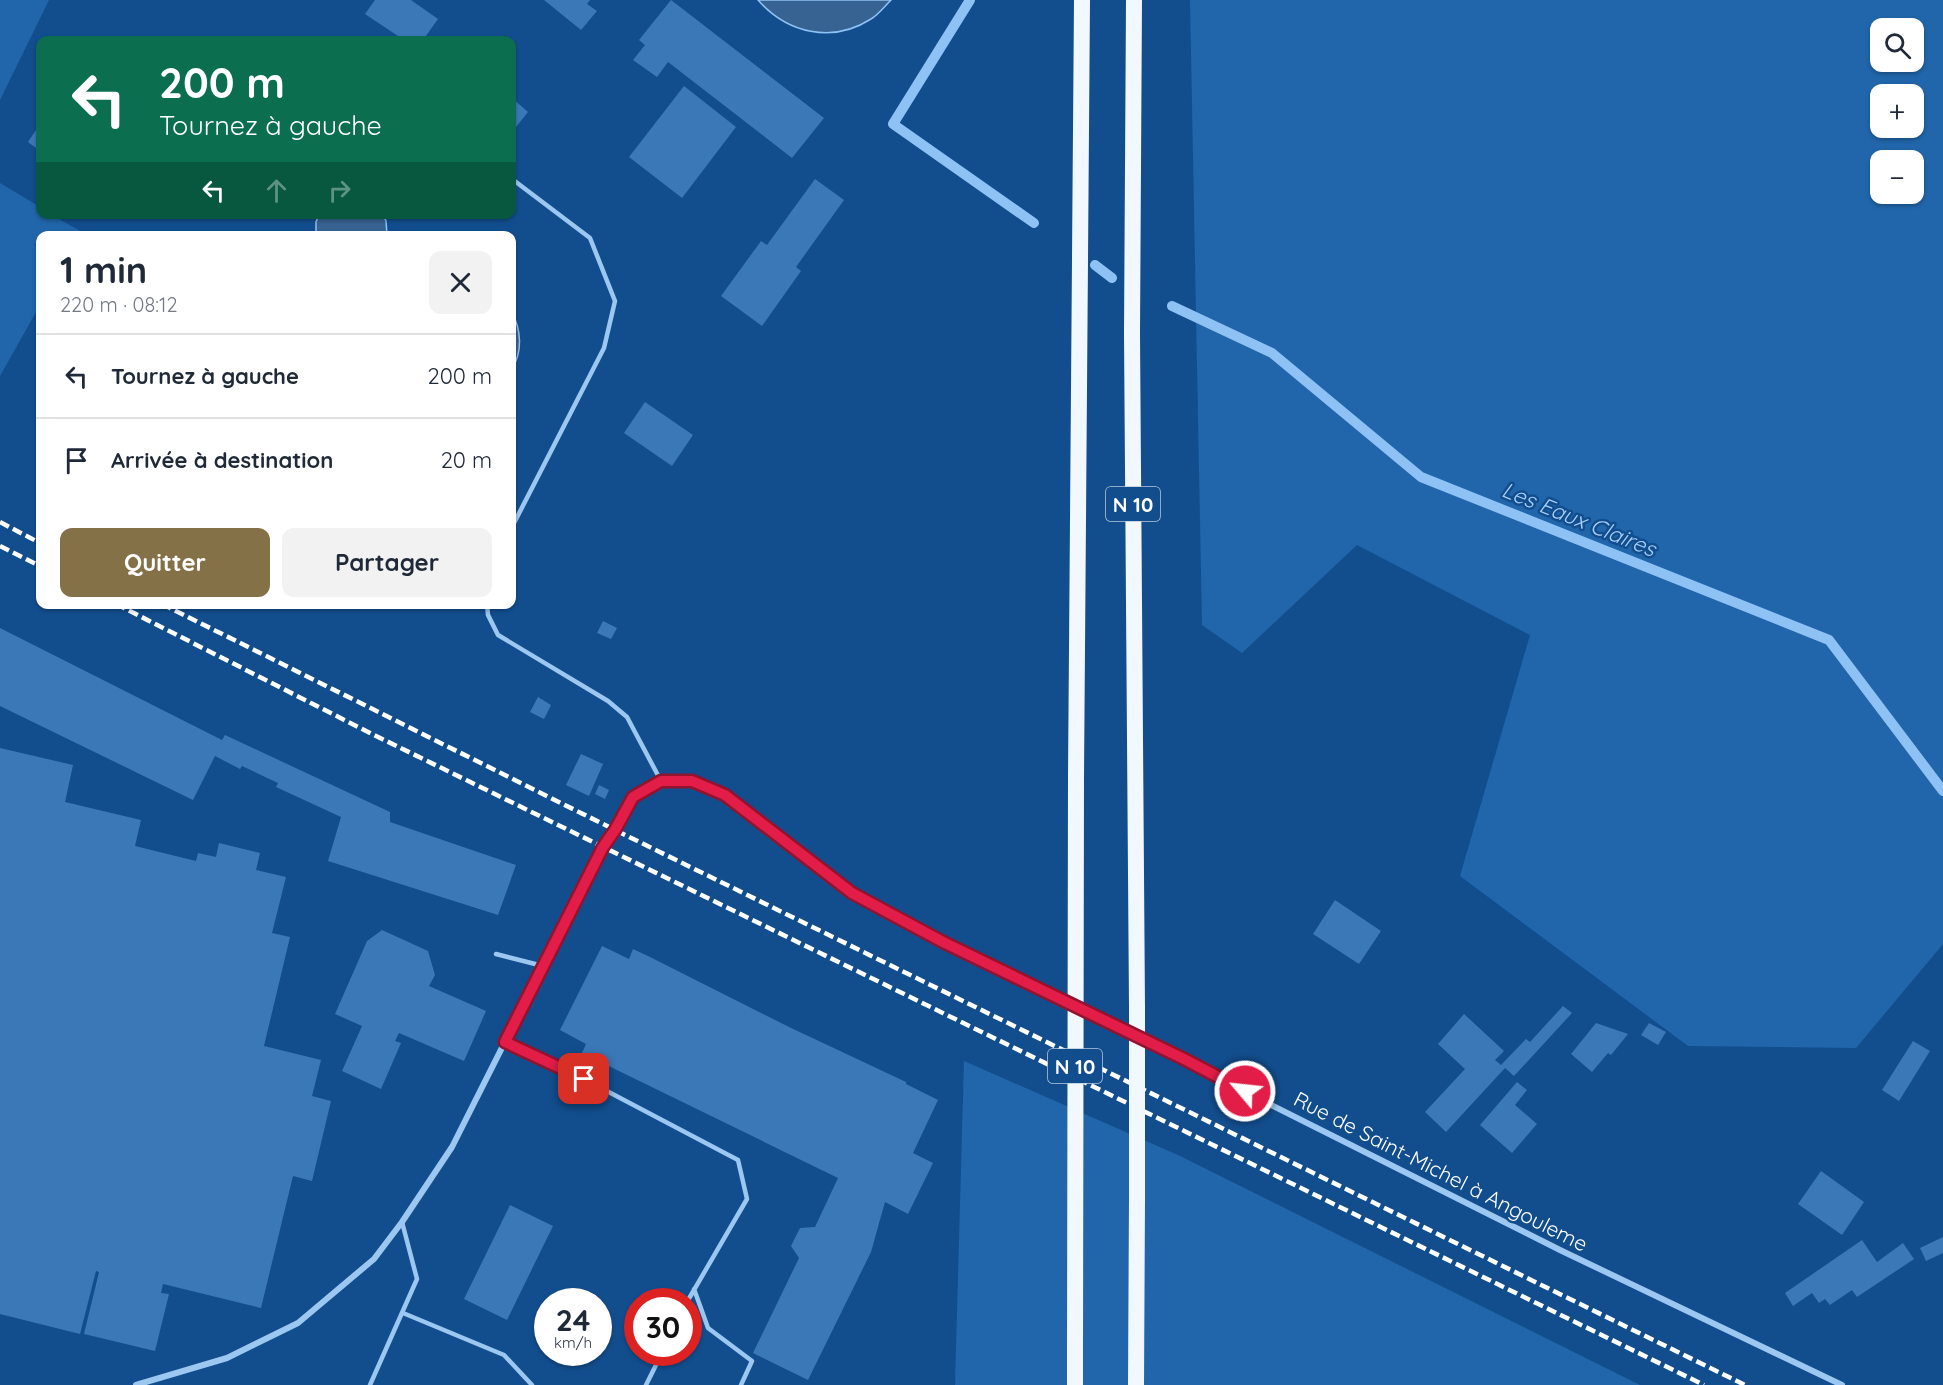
<!DOCTYPE html>
<html lang="fr">
<head>
<meta charset="utf-8">
<style>
	body { margin:0; font-family:Quicksand,sans-serif; background:#f2f2f3; color:#1f2937; height:100vh; display:flex; flex-direction:column; font-size:22px; white-space:nowrap }
	* { box-sizing:border-box; margin:0 }
	p { font-size:20px; color:#747a83 }
	.icon { flex:none; width:33px; height:33px; fill:none; stroke:currentColor; stroke-width:2; stroke-linecap:round; stroke-linejoin:round }
	.map { position:relative; flex:1; overflow:hidden }
	.side { position:absolute; left:36px; top:231px; width:480px; height:378px; display:flex; flex-direction:column; background:#fff; border-radius:12px; box-shadow:0 2px 4px #0004 }
	.side>* { flex:none }
	.hud { position:absolute; left:36px; top:36px; width:480px; height:183px; border-radius:12px; box-shadow:0 2px 4px #0004; background:#0b6e4f; color:#fff; overflow:hidden }
	.fabs { position:absolute; left:1870px; top:18px; display:grid; gap:12px }
	.fabs a { display:grid; place-items:center; width:54px; height:54px; border-radius:12px; background:#fff; box-shadow:0 2px 4px #0004; font-size:30px }
	.speed { position:absolute; left:534px; top:1288px; display:flex; gap:12px; font-size:30px; font-weight:700; text-align:center }
	.speed>* { display:grid; place-content:center; width:78px; height:78px; border-radius:50%; background:#fff; box-shadow:0 2px 4px #0004; line-height:1 }
	.speed small { font-size:15px; font-weight:400 }
	.speed .limit { border:9px solid #d22; background:#fff; color:#111 }
	.pin { position:absolute; display:grid; place-items:center; width:51px; height:51px; color:#fff; margin:-26px; border-radius:12px; box-shadow:0 3px 9px #0006 }
	.me { position:absolute; width:66px; margin:-33px; rotate:298deg; stroke-linejoin:round; filter:drop-shadow(0 0 4px #0008) }
	.turn { display:flex; align-items:center; gap:21px; height:126px; padding:0 24px; font-size:27px }
	.turn .icon { width:78px; height:78px; stroke-width:2.5 }
	.turn b { display:block; font-size:42px; line-height:51px }
	.lanes { display:flex; align-items:center; height:57px; padding:0 24px; background:#0003; justify-content:center; gap:30px; direction:ltr }
	.lanes .off { opacity:.35 }
	.round { display:grid; place-items:center; flex:none; width:63px; height:63px; border-radius:12px; background:#f2f2f3 }
	.headline { display:flex; align-items:center; justify-content:space-between; height:102px; padding:0 24px }
	h1 { font-size:36px; font-weight:800; line-height:45px }
	.primary-button { display:flex; gap:12px; margin-top:auto; padding:12px 24px }
	.primary-button a { flex:1; height:69px; border-radius:12px; background:#847148; color:#fff; font-size:24px; font-weight:800; line-height:69px; text-align:center }
	.primary-button a+a { background:#f2f2f3; color:#1f2937 }
	ul { padding:0; list-style:none }
	li { display:flex; align-items:center; gap:18px; height:84px; padding:0 24px; border-top:2px solid #e0e1e3 }
	li div { flex:1 }
	li b { display:block; font-size:22px }
	li em { font-style:normal }
	.map>svg:first-child { display:block }
	.green { fill:#2166ab; fill-rule:evenodd }
	.water { fill:#376392; stroke:#8ec2f5; stroke-width:1.5 }
	.lines { fill:none; stroke-linecap:round; stroke-linejoin:round }
	.stream { stroke:#8ec2f5; stroke-width:10 }
	.building { fill:#3b78b8 }
	.service { stroke:#9cc7f1; stroke-width:4.5 }
	.minor { stroke:#9cc7f1; stroke-width:6 }
	.trunk { stroke:#f2f8ff; stroke-width:16 }
	.rail { stroke:#fff; stroke-width:4.5; stroke-dasharray:10 4.5; stroke-linecap:butt }
	.trunk-bridge { stroke:#f2f8ff; stroke-width:16 }
	.route-casing { stroke:#92132f; stroke-width:15 }
	.route { stroke:#e11d48; stroke-width:10 }
	.labels { text-anchor:middle; dominant-baseline:central; stroke-width:5; stroke-linejoin:round; paint-order:stroke }
	.shield { fill:#124e8e; stroke:#b8cadd; stroke-width:1.5 }
	.shield-label { font-size:20px; font-weight:bold; fill:#fff }
	.street-label { font-size:21px; fill:#fff; stroke:#124e8e }
	.water-label { font-size:22px; font-style:italic; fill:#a8d0f9; stroke:#124e8e }
</style>
</head>
<body>
<div class="map">
<svg width="1943" height="1385" viewBox="0 0 1943 1385">
	<rect width="100%" height="100%" fill="#124e8e"/>
	<path class="green" d="M 0,0 L 49,0 L 0,100 Z
		M 1190,0 L 1943,0 L 1943,944 L 1856,1048 L 1688,1046 L 1460,876 L 1530,635 L 1357,545 L 1242,653 L 1202,625 ZM 1881,28 L 1914,28 L 1914,62 L 1881,62 ZM 1881,94 L 1914,94 L 1914,128 L 1881,128 ZM 1881,160 L 1914,160 L 1914,194 L 1881,194 Z
		M 0,183 L 40,207 L 40,214 L 52,215 L 82,232 L 80,235 L 40,236 L 40,305 L 0,376 Z
		M 964,1061 L 1180,1156 L 1640,1385 L 955,1385 Z"/>
	<path class="water" d="M 758,0 L 891,0 C 885,6 878,15 871,19 C 832,44 787,33 758,0 Z
		M 319,215 L 383,215 L 386,221 L 387,235 L 316,235 L 316,222 Z
		M 512,312 C 521,330 523,351 512,369 Z"/>
	<g class="lines">
		<path class="stream" d="M 970,0 L 893,124 L 1034,223
			M 1095,265 L 1112,278
			M 1172,306 L 1272,353 L 1421,477 L 1829,640 L 1943,791"/>
	</g>
	<path class="building" d="M 375,0 L 411,0 L 438,19 L 423,40 L 404,40 L 365,14 Z
		M 544,0 L 590,0 L 587,4 L 597,11 L 581,30 Z
		M 671,0 L 824,118 L 792,158 L 668,62 L 657,77 L 633,60 L 645,45 L 639,40 Z
		M 684,86 L 736,127 L 682,198 L 629,157 Z
		M 512,98 L 528,112 L 516,127 L 512,123 Z
		M 40,124 L 40,151 L 28,142 Z
		M 815,179 L 844,200 L 796,267 L 801,271 L 762,326 L 721,296 L 761,241 L 767,245 Z
		M 645,402 L 693,435 L 672,466 L 624,433 Z
		M 603,621 L 617,628 L 611,639 L 597,633 Z
		M 0,628 L 222,740 L 225,735 L 390,812 L 390,822 L 516,865 L 498,915 L 328,861 L 341,817 L 276,787 L 278,783 L 242,766 L 240,769 L 215,756 L 193,800 L 0,706 Z
		M 538,697 L 551,705 L 544,719 L 530,712 Z
		M 0,748 L 73,765 L 65,802 L 141,820 L 135,846 L 196,861 L 198,853 L 216,857 L 219,843 L 260,853 L 256,870 L 286,877 L 272,933 L 290,937 L 264,1046 L 321,1060 L 312,1096 L 331,1101 L 312,1181 L 293,1176 L 261,1308 L 163,1284 L 161,1293 L 169,1294 L 155,1351 L 84,1334 L 99,1272 L 96,1271 L 80,1334 L 0,1314 Z
		M 581,754 L 603,764 L 589,796 L 566,785 Z
		M 599,785 L 609,790 L 605,799 L 595,794 Z
		M 1335,900 L 1381,931 L 1359,964 L 1313,934 Z
		M 382,930 L 428,951 L 435,975 L 429,986 L 486,1011 L 464,1061 L 399,1033 L 395,1041 L 401,1043 L 381,1089 L 342,1071 L 362,1026 L 335,1014 L 367,941 Z
		M 602,946 L 629,959 L 633,949 L 650,957 L 789,1027 L 906,1082 L 906,1084 L 938,1100 L 913,1153 L 933,1163 L 908,1214 L 885,1202 L 871,1252 L 808,1380 L 753,1353 L 799,1258 L 791,1246 L 800,1228 L 815,1227 L 838,1178 L 582,1053 L 586,1044 L 560,1030 Z
		M 1563,1006 L 1572,1013 L 1514,1076 L 1505,1068 L 1446,1132 L 1425,1112 L 1465,1069 L 1438,1044 L 1464,1014 L 1504,1051 L 1495,1060 L 1501,1065 L 1526,1039 L 1530,1042 Z
		M 1596,1023 L 1628,1034 L 1611,1055 L 1608,1053 L 1592,1072 L 1571,1054 Z
		M 1649,1023 L 1666,1032 L 1658,1045 L 1641,1035 Z
		M 1913,1041 L 1930,1051 L 1899,1101 L 1882,1090 Z
		M 1517,1082 L 1527,1090 L 1515,1105 L 1537,1124 L 1512,1153 L 1480,1125 Z
		M 1821,1171 L 1864,1202 L 1842,1235 L 1798,1204 Z
		M 510,1205 L 553,1226 L 507,1320 L 464,1299 Z
		M 1943,1237 L 1943,1253 L 1926,1261 L 1920,1248 Z
		M 1862,1240 L 1877,1262 L 1903,1243 L 1914,1259 L 1857,1297 L 1852,1290 L 1830,1305 L 1825,1299 L 1819,1303 L 1812,1293 L 1793,1306 L 1785,1293 Z"/>
	<g class="lines">
		<path class="service" d="M 512,179 L 590,238 L 615,301 L 604,348 L 512,527
			M 487,604 L 488,615 L 498,635 L 608,701 L 627,717 L 661,781
			M 496,954 L 543,966
			M 505,1042 L 565,1069 L 738,1160 L 747,1199 L 687,1302
			M 694,1289 L 708,1328 L 752,1361 L 741,1385
			M 403,1313 L 504,1355 L 532,1385
			M 370,1385 L 417,1279 L 402,1222
			M 646,1385 L 662,1353"/>
		<path class="minor" d="M 136,1385 L 227,1358 L 298,1323 L 374,1259 L 402,1222 L 452,1147 L 603,847 L 633,797 L 661,781 L 692,781 L 725,795 L 852,893 L 943,942 L 1183,1059 L 1271,1105 L 1562,1251 L 1842,1385"/>
		<path class="trunk" d="M 1134,0 L 1132,334 L 1137,1008
			M 1076,778 L 1082,0
			M 1075,1354 L 1075,1385
			M 1136,1385 L 1137,1197"/>
		<path class="rail" d="M 0,522 L 40,543
			M 0,546 L 40,566
			M 116,604 L 372,734 L 1704,1385
			M 162,604 L 615,830 L 1745,1385"/>
		<path class="trunk-bridge" d="M 1137,1008 L 1137,1197
			M 1075,1354 L 1076,778"/>
	</g>
	<g class="lines">
		<defs>
			<path id="route" d="M 584,1079 L 505,1042 L 603,847 L 615,830 L 633,797 L 661,781 L 692,781 L 725,795 L 852,893 L 943,942 L 1184,1059 L 1245,1091"/>
		</defs>
		<use href="#route" class="route-casing"/>
		<use href="#route" class="route"/>
	</g>
	<g class="labels">
		<g class="shield">
			<rect x="1106" y="487" width="54" height="34" rx="4.5"/>
			<rect x="1048" y="1049" width="54" height="34" rx="4.5"/>
		</g>
		<g class="shield-label">
			<text x="1133" y="504">N 10</text>
			<text x="1075" y="1066">N 10</text>
		</g>
		<g class="street-label">
			<text transform="translate(1441 1171) rotate(27)">Rue de Saint-Michel à Angouleme</text>
		</g>
		<g class="water-label">
			<text transform="translate(1579 519) rotate(22)">Les Eaux Claires</text>
		</g>
	</g>
</svg>
<div class="fabs">
<a><svg class="icon" aria-label="search" viewBox="0 0 24 24"><circle cx="10" cy="10" r="6"/><path d="M15 15l6 6"/></svg></a>
<a>+</a>
<a>−</a>
</div>
<div class="speed"><div>24<small>km/h</small></div><div class="limit">30</div></div>
<div class="pin" style="left:584px;top:1079px;background:#d93025"><svg class="icon" aria-label="arrive" viewBox="0 0 24 24"><path d="M6 21V4h12l-3 4 3 4H6"/></svg></div>
<svg class="me" style="left:1245px;top:1091px" viewBox="-20 -20 40 40"><circle r="17" fill="#e11d48" stroke="#fff" stroke-width="3"/><path d="M0-11L8 9 0 5-8 9z" fill="#fff"/></svg>
<div class="hud">
<div class="turn"><svg class="icon" aria-label="left" viewBox="0 0 24 24"><path d="M17 20v-9H6M10 6l-5 5 5 5"/></svg><div><b>200 m</b>Tournez à gauche</div></div>
<div class="lanes"><svg class="icon" aria-label="left" viewBox="0 0 24 24"><path d="M17 20v-9H6M10 6l-5 5 5 5"/></svg><svg class="icon off" aria-label="ahead" viewBox="0 0 24 24"><path d="M12 20V5M6 11l6-6 6 6"/></svg><svg class="icon off" aria-label="right" viewBox="0 0 24 24"><path d="M7 20v-9h11M14 6l5 5-5 5"/></svg></div>
</div>
<section class="side">
<div class="headline"><div><h1>1 min</h1><p>220 m · 08:12</p></div><a class="round"><svg class="icon" aria-label="close" viewBox="0 0 24 24"><path d="M6 6l12 12M18 6L6 18"/></svg></a></div>
<ul>
<li><svg class="icon" aria-label="left" viewBox="0 0 24 24"><path d="M17 20v-9H6M10 6l-5 5 5 5"/></svg><div><b>Tournez à gauche</b></div><em>200 m</em></li>
<li><svg class="icon" aria-label="arrive" viewBox="0 0 24 24"><path d="M6 21V4h12l-3 4 3 4H6"/></svg><div><b>Arrivée à destination</b></div><em>20 m</em></li>
</ul>
<div class="primary-button"><a>Quitter</a><a>Partager</a></div>
</section>
</div>
</body>
</html>
